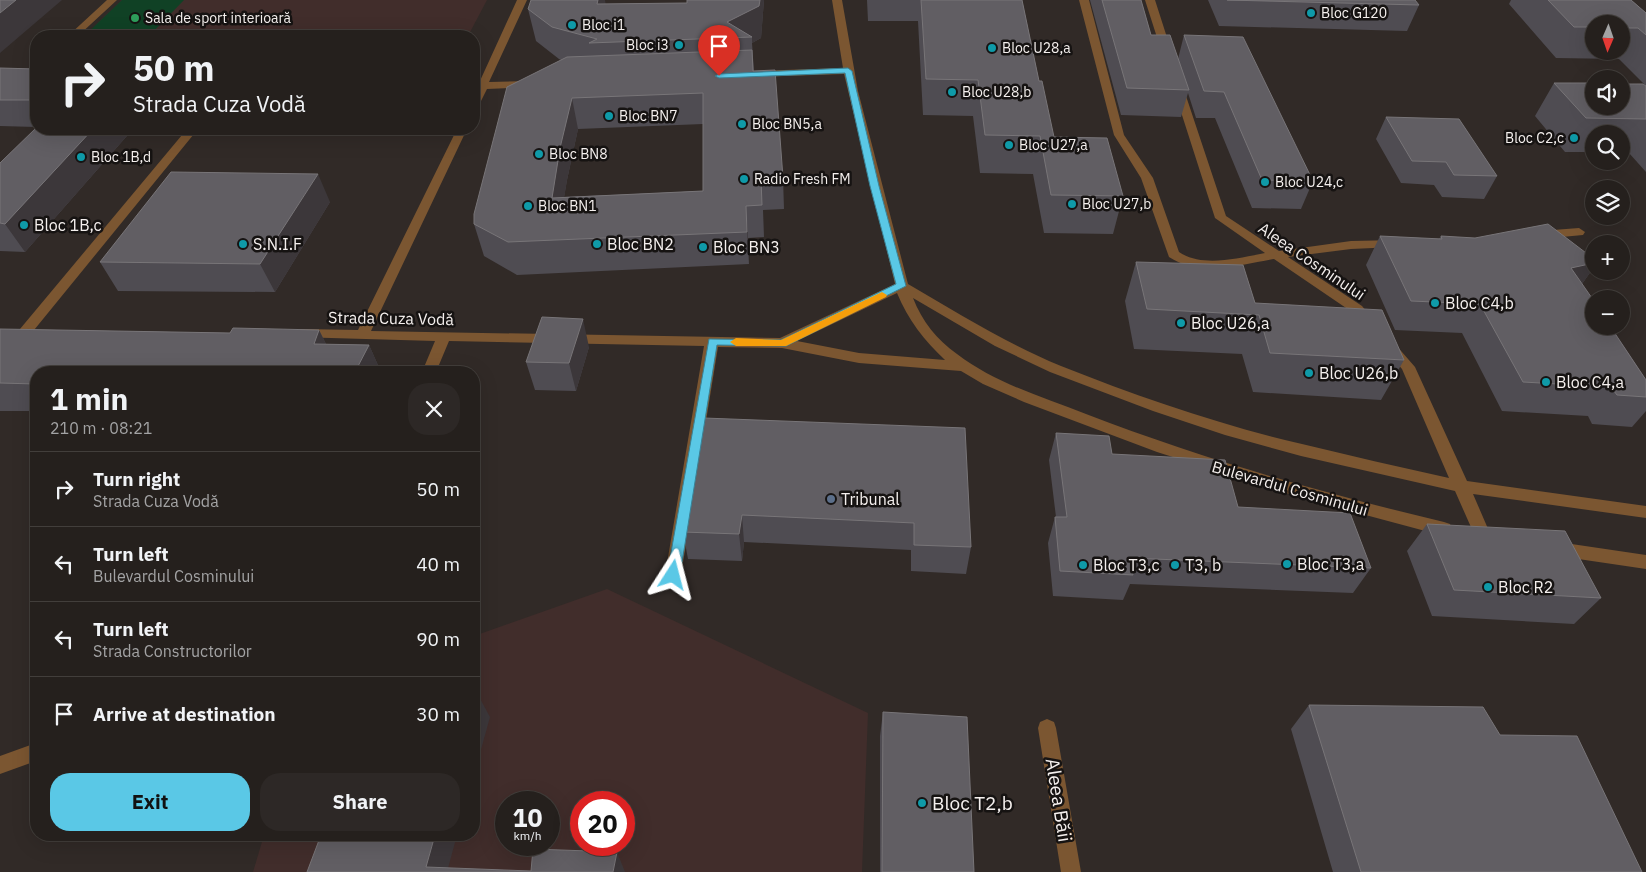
<!DOCTYPE html>
<html lang="en">
<head>
<meta charset="utf-8">
<style>
	body { margin:0; font-family:"IBM Plex Sans",sans-serif; background:#2d2826; color:#f1f3f6; height:100vh; display:flex; flex-direction:column; font-size:19px; white-space:nowrap }
	* { box-sizing:border-box; margin:0 }
	p { font-size:16px; color:#a3a3a4 }
	.icon { flex:none; width:28px; height:28px; fill:none; stroke:currentColor; stroke-width:2; stroke-linecap:round; stroke-linejoin:round }
	.map { position:relative; flex:1; overflow:hidden }
	.side { position:absolute; left:30px; top:366px; width:450px; height:475px; display:flex; flex-direction:column; background:#25201d; border-radius:20px; box-shadow:0 5px 20px #0002,0 0 0 1px #423e3b }
	.side>* { flex:none }
	.top-card { position:absolute; left:30px; top:30px; width:450px; height:105px; border-radius:20px; box-shadow:0 5px 20px #0002,0 0 0 1px #423e3b; background:#25201d; color:#f1f3f6; overflow:hidden }
	.needle { width:32px; rotate:182deg }
	.controls { position:absolute; left:1585px; top:15px; display:grid; gap:10px }
	.controls a { display:grid; place-items:center; width:45px; height:45px; border-radius:50%; background:#25201d; box-shadow:0 5px 20px #0002,0 0 0 1px #423e3b; font-size:25px }
	.speed { position:absolute; left:495px; top:791px; display:flex; gap:10px; font-size:25px; font-weight:700; text-align:center }
	.speed>* { display:grid; place-content:center; width:65px; height:65px; border-radius:50%; background:#25201d; box-shadow:0 5px 20px #0002,0 0 0 1px #423e3b; line-height:1 }
	.speed small { font-size:12px; font-weight:400 }
	.speed .limit { border:8px solid #d22; background:#fff; color:#111 }
	.pin { position:absolute; display:grid; place-items:center; width:42px; height:42px; color:#fff; margin:-51px -21px; border-radius:50% 50% 50% 0; rotate:-45deg; box-shadow:0 0 5px #0007 }
	.pin .icon { rotate:45deg }
	.me { position:absolute; width:55px; margin:-28px; rotate:9deg; stroke-linejoin:round; filter:drop-shadow(0 0 4px #0008) }
	.turn { display:flex; align-items:center; gap:18px; height:105px; padding:0 20px; font-size:22px }
	.turn .icon { width:65px; height:65px; stroke-width:2.5 }
	.turn b { display:block; font-size:35px; line-height:42px }
	.round { display:grid; place-items:center; flex:none; width:52px; height:52px; border-radius:20px; background:#2d2826 }
	.head { display:flex; align-items:center; justify-content:space-between; height:85px; padding:0 20px }
	h1 { font-size:30px; font-weight:700; line-height:38px }
	.primary-button { display:flex; gap:10px; margin-top:auto; padding:10px 20px }
	.primary-button a { flex:1; height:58px; border-radius:20px; background:#5ac8e6; color:#111; font-size:20px; font-weight:700; line-height:58px; text-align:center }
	.primary-button a+a { background:#2d2826; color:#f1f3f6 }
	ul { padding:0; list-style:none }
	li { display:flex; align-items:center; gap:15px; height:75px; padding:0 20px; border-top:1px solid #423e3b }
	li div { flex:1 }
	li b { display:block; font-size:19px }
	li em { font-style:normal }
	.map>svg:first-child { display:block }
	.education { fill:#412d2b; fill-rule:evenodd }
	.green { fill:#104125 }
	.lines { fill:none; stroke-linecap:round; stroke-linejoin:round }
	.minor { fill:#7b5631; fill-rule:evenodd }
	.wall { fill:#4f4c52; fill-rule:evenodd }
	.shaded-wall { fill:#3c373a }
	.building { fill:#615e63; stroke:#787578; fill-rule:evenodd }
	.route { fill:#5ac8e6; stroke:#3a8296 }
	.slow { fill:#f59e0b }
	.culture-dot { fill:#0f9aa8; stroke:#161312; stroke-width:2 }
	.leisure-dot { fill:#2e9e5b; stroke:#161312; stroke-width:2 }
	.service-dot { fill:#5c6f8a; stroke:#161312; stroke-width:2 }
	.labels { text-anchor:middle; dominant-baseline:central; stroke-width:5; stroke-linejoin:round; paint-order:stroke }
	.far-poi-label { font-size:14px; fill:#f5f0ee; stroke:#161312; text-anchor:start }
	.poi-label { font-size:16px; fill:#f5f0ee; stroke:#161312; text-anchor:start }
	.street-label { font-size:16px; fill:#f5f0ee; stroke:#161312 }
	.near-street-label { font-size:19px; fill:#f5f0ee; stroke:#161312 }
	.near-poi-label { font-size:19px; fill:#f5f0ee; stroke:#161312; text-anchor:start }
</style>
</head>
<body>
<div class="map">
<svg width="1646" height="872" viewBox="0 0 1646 872">
	<rect width="100%" height="100%" fill="#312a27"/>
	<path class="education" d="M 122,0 L 487,0 L 468,36 L 84,36 Z
		M 607,589 L 868,713 L 862,872 L 253,872 L 264,835 L 474,835 L 474,636 ZM 506,802 L 549,802 L 549,845 L 506,845 ZM 581,802 L 624,802 L 624,845 L 581,845 Z"/>
	<path class="green" d="M 122,0 L 184,0 L 149,36 L 84,36 Z"/>
	<g class="lines">
		<path class="minor" d="M 107,0 L 117,0 L 78,36 L 68,36 Z
			M 517,0 L 527,0 L 489,82 L 532,81 L 537,84 L 532,87 L 487,89 L 479,105 L 474,108 L 474,94 L 476,89 L 474,89 L 474,83 L 479,83 Z
			M 832,0 L 842,0 L 858,91 L 908,284 C 958,313 1007,344 1061,366 C 1139,397 1220,425 1302,444 C 1351,456 1400,467 1449,478 L 1402,369 L 1383,347 L 1385,344 L 1395,344 L 1415,367 L 1467,481 L 1646,506 L 1646,518 L 1473,494 L 1492,538 L 1490,543 L 1484,545 L 1478,543 L 1455,491 L 1301,456 L 1225,435 L 1153,411 L 1050,372 L 995,346 L 913,298 C 922,321 937,340 957,354 C 995,383 1042,397 1086,414 C 1203,459 1322,493 1444,522 L 1450,524 L 1452,529 L 1450,534 L 1444,536 L 1302,498 L 1157,452 L 1024,402 L 983,384 L 961,371 L 859,363 L 782,348 L 718,347 L 681,575 L 679,580 L 673,582 L 667,580 L 665,575 L 704,346 L 449,341 L 436,372 L 422,372 L 435,341 L 296,337 L 294,334 L 296,331 L 301,329 L 358,330 L 457,129 L 467,129 L 371,331 L 780,338 L 895,284 L 844,74 L 755,77 L 750,74 L 755,71 L 843,68 ZM 897,293 C 908,320 924,340 945,360 L 859,353 L 797,341 Z
			M 1079,0 L 1089,0 L 1124,135 L 1153,178 L 1179,252 C 1203,268 1238,258 1265,253 L 1215,218 L 1173,87 L 1178,84 L 1183,87 L 1226,216 L 1279,251 L 1351,241 L 1399,240 L 1401,243 L 1399,246 L 1395,247 L 1351,249 L 1288,257 L 1362,306 L 1376,323 L 1374,326 L 1364,326 L 1352,312 L 1274,259 C 1241,265 1199,277 1169,257 L 1141,178 L 1114,135 Z
			M 1145,0 L 1155,0 L 1172,53 L 1170,55 L 1164,55 L 1162,53 Z
			M 187,129 L 198,129 L 30,335 L 20,335 L 18,332 L 20,329 Z
			M 1579,228 L 1585,232 L 1583,235 L 1540,239 L 1534,235 L 1540,231 Z
			M 1558,542 L 1646,555 L 1646,569 L 1558,556 L 1552,554 L 1550,549 L 1552,544 Z
			M 1047,719 L 1054,722 L 1056,728 L 1081,872 L 1061,872 L 1038,728 L 1040,722 Z
			M 36,743 L 36,761 L 0,774 L 0,756 Z"/>
	</g>
	<path class="wall" d="M 687,0 L 764,0 L 761,38 L 752,43 L 754,71 L 783,178 L 784,209 L 763,210 L 764,237 L 748,238 L 749,264 L 517,275 L 484,256 L 474,224 L 561,60 L 559,59 L 536,41 L 528,9 L 606,4 L 687,3 ZM 703,124 L 703,191 L 564,197 L 567,180 L 578,129 Z
		M 867,0 L 1022,0 L 1039,81 L 1054,137 L 1123,196 L 1113,234 L 1044,233 L 1033,174 L 980,173 L 973,116 L 923,115 L 918,21 L 868,21 Z
		M 1090,0 L 1141,0 L 1151,35 L 1178,59 L 1184,35 L 1313,181 L 1301,209 L 1252,208 L 1215,118 L 1196,118 L 1188,93 L 1181,117 L 1121,115 Z
		M 1208,0 L 1415,0 L 1419,5 L 1407,31 L 1219,26 Z
		M 1511,0 L 1631,0 L 1646,13 L 1646,86 L 1619,59 L 1556,58 L 1509,4 ZM 1594,24 L 1621,24 L 1621,51 L 1594,51 Z
		M 0,68 L 36,69 L 36,127 L 0,126 Z
		M 1554,83 L 1646,86 L 1646,172 L 1629,153 L 1621,153 L 1621,134 L 1594,134 L 1594,152 L 1565,152 L 1535,116 Z
		M 1386,117 L 1497,176 L 1484,199 L 1442,197 L 1434,185 L 1401,183 L 1376,139 Z
		M 36,129 L 133,129 L 25,252 L 0,251 L 0,163 Z
		M 214,129 L 398,129 L 396,131 Z
		M 330,202 L 275,292 L 118,291 L 100,262 Z
		M 1380,236 L 1439,239 L 1441,236 L 1594,259 L 1594,267 L 1582,284 L 1646,380 L 1646,411 L 1632,427 L 1592,424 L 1588,416 L 1502,411 L 1462,333 L 1395,330 L 1366,265 Z
		M 1136,262 L 1255,303 L 1404,360 L 1381,400 L 1253,392 L 1242,354 L 1134,349 L 1125,301 Z
		M 0,329 L 230,333 L 319,330 L 326,344 L 369,345 L 381,372 L 36,372 L 36,411 L 0,411 Z
		M 589,347 L 576,391 L 535,390 L 526,362 Z
		M 704,418 L 971,547 L 966,574 L 911,571 L 911,550 L 744,542 L 742,561 L 688,559 L 683,532 Z
		M 1056,433 L 1112,454 L 1238,507 L 1371,568 L 1353,593 L 1130,584 L 1123,600 L 1053,596 L 1048,543 L 1055,517 L 1056,517 L 1049,460 Z
		M 1427,524 L 1601,598 L 1574,624 L 1432,616 L 1407,551 Z
		M 1309,705 L 1500,735 L 1642,872 L 1333,872 L 1291,729 Z
		M 883,712 L 974,872 L 880,872 L 880,736 Z"/>
	<path class="shaded-wall" d="M 16,0 L 62,0 L 0,53 L 0,13 Z
		M 598,0 L 605,0 L 607,12 L 597,4 Z
		M 760,0 L 764,0 L 761,38 L 752,43 L 752,37 L 727,22 Z
		M 572,98 L 578,129 L 567,180 L 559,229 L 552,198 L 560,148 Z
		M 93,129 L 133,129 L 25,252 L 5,224 Z
		M 318,174 L 330,202 L 275,292 L 260,264 Z
		M 746,206 L 748,238 L 749,264 L 747,232 Z
		M 1594,263 L 1594,267 L 1577,291 L 1571,268 Z
		M 583,319 L 589,347 L 576,391 L 569,363 Z
		M 319,330 L 333,358 L 314,344 Z
		M 369,345 L 381,372 L 355,372 Z
		M 742,515 L 744,542 L 742,561 L 739,534 Z
		M 477,693 L 490,717 L 474,775 L 474,704 Z
		M 435,835 L 457,835 L 447,872 L 426,867 Z
		M 617,852 L 625,872 L 613,872 Z"/>
	<path class="building" d="M 0,0 L 16,0 L 0,13 Z
		M 531,0 L 598,0 L 597,4 L 687,3 L 687,0 L 760,0 L 759,6 L 727,22 L 752,37 L 589,43 L 597,39 L 552,27 L 528,9 Z
		M 921,0 L 1022,0 L 1039,81 L 1042,81 L 1054,137 L 1107,138 L 1123,196 L 1051,195 L 1040,136 L 985,135 L 978,80 L 926,79 Z
		M 1102,0 L 1141,0 L 1151,35 L 1170,35 L 1189,90 L 1127,88 Z
		M 1227,0 L 1415,0 L 1419,5 Z
		M 1548,0 L 1631,0 L 1646,13 L 1646,35 L 1638,28 L 1621,28 L 1621,24 L 1594,24 L 1594,27 L 1574,27 Z
		M 1184,35 L 1243,37 L 1313,181 L 1262,180 L 1224,92 L 1204,91 Z
		M 752,50 L 753,71 L 775,70 L 783,178 L 761,179 L 762,205 L 746,206 L 747,232 L 508,242 L 474,224 L 474,214 L 507,87 L 567,57 ZM 703,93 L 703,191 L 552,198 L 560,148 L 572,98 Z
		M 0,68 L 36,69 L 36,100 L 0,100 Z
		M 1554,83 L 1594,83 L 1594,106 L 1621,106 L 1621,84 L 1643,84 L 1646,86 L 1646,119 L 1586,118 Z
		M 1386,117 L 1459,119 L 1497,176 L 1454,175 L 1446,162 L 1412,161 Z
		M 36,128 L 36,129 L 93,129 L 5,224 L 0,223 L 0,163 Z
		M 171,172 L 318,174 L 260,264 L 100,262 Z
		M 1548,224 L 1594,259 L 1594,263 L 1571,268 L 1594,301 L 1594,326 L 1610,326 L 1646,380 L 1646,397 L 1617,395 L 1611,387 L 1523,382 L 1480,304 L 1411,301 L 1380,236 L 1442,239 L 1441,236 L 1475,238 Z
		M 1136,262 L 1243,265 L 1255,303 L 1382,310 L 1404,360 L 1270,353 L 1259,315 L 1147,309 Z
		M 542,317 L 583,319 L 569,363 L 526,362 Z
		M 233,328 L 319,330 L 314,344 L 369,345 L 355,372 L 36,372 L 36,384 L 0,383 L 0,329 L 230,333 Z
		M 704,418 L 965,428 L 971,547 L 914,545 L 914,523 L 742,515 L 739,534 L 683,532 Z
		M 1056,433 L 1109,436 L 1112,454 L 1225,460 L 1238,507 L 1350,513 L 1371,568 L 1130,558 L 1133,575 L 1060,571 L 1055,517 L 1067,517 Z
		M 1427,524 L 1565,531 L 1601,598 L 1454,590 Z
		M 474,693 L 477,693 L 474,704 Z
		M 1309,705 L 1483,707 L 1500,735 L 1577,736 L 1642,872 L 1361,872 Z
		M 883,712 L 967,717 L 974,872 L 882,872 Z
		M 321,835 L 435,835 L 426,867 L 531,871 L 533,849 L 617,852 L 613,872 L 307,872 Z"/>
	<path class="route" d="M 848,68 L 852,71 L 879,186 L 906,286 L 786,346 L 717,345 L 680,575 L 678,579 L 673,580 L 669,579 L 667,575 L 709,339 L 781,340 L 896,284 L 870,186 L 845,73 L 719,78 L 715,76 L 719,74 Z"/>
	<path class="slow" d="M 882,292 L 887,295 L 886,297 L 786,346 L 736,346 L 730,342 L 736,338 L 781,340 Z"/>
	<g class="culture-dot">
		<circle cx="1311" cy="13" r="5"/>
		<circle cx="572" cy="25" r="5"/>
		<circle cx="679" cy="45" r="5"/>
		<circle cx="992" cy="48" r="5"/>
		<circle cx="952" cy="92" r="5"/>
		<circle cx="609" cy="116" r="5"/>
		<circle cx="742" cy="124" r="5"/>
		<circle cx="1574" cy="138" r="5"/>
		<circle cx="1009" cy="145" r="5"/>
		<circle cx="539" cy="154" r="5"/>
		<circle cx="81" cy="157" r="5"/>
		<circle cx="744" cy="179" r="5"/>
		<circle cx="1265" cy="182" r="5"/>
		<circle cx="1072" cy="204" r="5"/>
		<circle cx="528" cy="206" r="5"/>
		<circle cx="24" cy="225" r="5"/>
		<circle cx="243" cy="244" r="5"/>
		<circle cx="597" cy="244" r="5"/>
		<circle cx="703" cy="247" r="5"/>
		<circle cx="1435" cy="303" r="5"/>
		<circle cx="1181" cy="323" r="5"/>
		<circle cx="1309" cy="373" r="5"/>
		<circle cx="1546" cy="382" r="5"/>
		<circle cx="1287" cy="564" r="5"/>
		<circle cx="1083" cy="565" r="5"/>
		<circle cx="1175" cy="565" r="5"/>
		<circle cx="1488" cy="587" r="5"/>
		<circle cx="922" cy="803" r="5"/>
	</g>
	<circle class="leisure-dot" cx="135" cy="18" r="5"/>
	<circle class="service-dot" cx="831" cy="499" r="5"/>
	<g class="labels">
		<g class="far-poi-label">
			<text x="1321" y="13">Bloc G120</text>
			<text x="145" y="18">Sala de sport interioară</text>
			<text x="582" y="25">Bloc i1</text>
			<text x="669" y="45" text-anchor="end">Bloc i3</text>
			<text x="1002" y="48">Bloc U28,a</text>
			<text x="962" y="92">Bloc U28,b</text>
			<text x="619" y="116">Bloc BN7</text>
			<text x="752" y="124">Bloc BN5,a</text>
			<text x="1564" y="138" text-anchor="end">Bloc C2,c</text>
			<text x="1019" y="145">Bloc U27,a</text>
			<text x="549" y="154">Bloc BN8</text>
			<text x="91" y="157">Bloc 1B,d</text>
			<text x="754" y="179">Radio Fresh FM</text>
			<text x="1275" y="182">Bloc U24,c</text>
			<text x="1082" y="204">Bloc U27,b</text>
			<text x="538" y="206">Bloc BN1</text>
		</g>
		<g class="poi-label">
			<text x="34" y="225">Bloc 1B,c</text>
			<text x="253" y="244">S.N.I.F</text>
			<text x="607" y="244">Bloc BN2</text>
			<text x="713" y="247">Bloc BN3</text>
			<text x="1445" y="303">Bloc C4,b</text>
			<text x="1191" y="323">Bloc U26,a</text>
			<text x="1319" y="373">Bloc U26,b</text>
			<text x="1556" y="382">Bloc C4,a</text>
			<text x="841" y="499">Tribunal</text>
			<text x="1297" y="564">Bloc T3,a</text>
			<text x="1093" y="565">Bloc T3,c</text>
			<text x="1185" y="565">T3, b</text>
			<text x="1498" y="587">Bloc R2</text>
		</g>
		<g class="street-label">
			<text transform="translate(1312 261) rotate(34)">Aleea Cosminului</text>
			<text transform="translate(391 318) rotate(1)">Strada Cuza Vodă</text>
			<text transform="translate(1290 488) rotate(16)">Bulevardul Cosminului</text>
		</g>
		<g class="near-street-label">
			<text transform="translate(1059 800) rotate(81)">Aleea Băii</text>
		</g>
		<g class="near-poi-label">
			<text x="932" y="803">Bloc T2,b</text>
		</g>
	</g>
</svg>
<div class="controls">
<a><svg class="needle" viewBox="-14 -14 28 28"><path d="M0-13l5 13h-10z" fill="#e53935"/><path d="M0 13l5-13h-10z" fill="#a3a3a4"/></svg></a>
<a><svg class="icon" aria-label="sound" viewBox="0 0 24 24"><path d="M4 9h4l5-4v14l-5-4H4zM17 9q2 3 0 6"/></svg></a>
<a><svg class="icon" aria-label="search" viewBox="0 0 24 24"><circle cx="10" cy="10" r="6"/><path d="M15 15l6 6"/></svg></a>
<a><svg class="icon" aria-label="layers" viewBox="0 0 24 24"><path d="M12 4l9 5-9 5-9-5zM3 14l9 5 9-5"/></svg></a>
<a>+</a>
<a>−</a>
</div>
<div class="speed"><div>10<small>km/h</small></div><div class="limit">20</div></div>
<div class="pin" style="left:719px;top:76px;background:#d93025"><svg class="icon" aria-label="arrive" viewBox="0 0 24 24"><path d="M6 21V4h12l-3 4 3 4H6"/></svg></div>
<svg class="me" style="left:673px;top:575px" viewBox="-20 -20 40 40"><path d="M0-17L14 15 0 8-14 15z" fill="#5ac8e6" stroke="#fff" stroke-width="4"/></svg>
<div class="top-card">
<div class="turn"><svg class="icon" aria-label="right" viewBox="0 0 24 24"><path d="M7 20v-9h11M14 6l5 5-5 5"/></svg><div><b>50 m</b>Strada Cuza Vodă</div></div>
</div>
<section class="side">
<div class="head"><div><h1>1 min</h1><p>210 m · 08:21</p></div><a class="round"><svg class="icon" aria-label="close" viewBox="0 0 24 24"><path d="M6 6l12 12M18 6L6 18"/></svg></a></div>
<ul>
<li><svg class="icon" aria-label="right" viewBox="0 0 24 24"><path d="M7 20v-9h11M14 6l5 5-5 5"/></svg><div><b>Turn right</b><p>Strada Cuza Vodă</p></div><em>50 m</em></li>
<li><svg class="icon" aria-label="left" viewBox="0 0 24 24"><path d="M17 20v-9H6M10 6l-5 5 5 5"/></svg><div><b>Turn left</b><p>Bulevardul Cosminului</p></div><em>40 m</em></li>
<li><svg class="icon" aria-label="left" viewBox="0 0 24 24"><path d="M17 20v-9H6M10 6l-5 5 5 5"/></svg><div><b>Turn left</b><p>Strada Constructorilor</p></div><em>90 m</em></li>
<li><svg class="icon" aria-label="arrive" viewBox="0 0 24 24"><path d="M6 21V4h12l-3 4 3 4H6"/></svg><div><b>Arrive at destination</b></div><em>30 m</em></li>
</ul>
<div class="primary-button"><a>Exit</a><a>Share</a></div>
</section>
</div>
</body>
</html>
